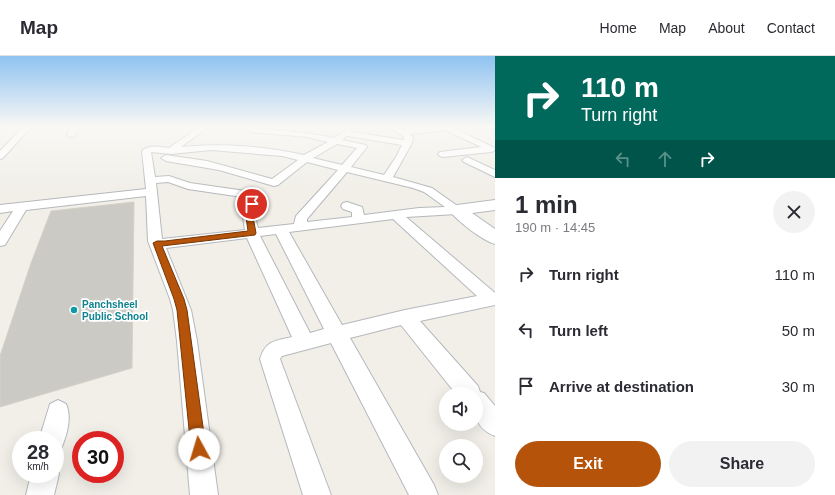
<!DOCTYPE html>
<html lang="en">
<head>
<meta charset="utf-8">
<style>
	body { margin:0; font-family:Helvetica,sans-serif; background:#f2f2f3; color:#2b2b33; height:100vh; display:flex; flex-direction:column; font-size:15px; white-space:nowrap }
	* { box-sizing:border-box; margin:0 }
	p { font-size:13px; color:#7c7c81 }
	.icon { flex:none; width:22px; height:22px; fill:none; stroke:currentColor; stroke-width:2; stroke-linecap:round; stroke-linejoin:round }
	.map { position:relative; flex:1; overflow:hidden }
	.panel { display:flex; flex-direction:column; background:#fff; width:340px }
	.panel>* { flex:none }
	.banner { background:#00695c; color:#fff; overflow:hidden }
	.fabs { position:absolute; left:439px; top:331px; display:grid; gap:8px }
	.fabs a { display:grid; place-items:center; width:44px; height:44px; border-radius:50%; background:#fff; box-shadow:0 4px 16px #0002; font-size:20px }
	.speed { position:absolute; left:12px; top:375px; display:flex; gap:8px; font-size:20px; font-weight:700; text-align:center }
	.speed>* { display:grid; place-content:center; width:52px; height:52px; border-radius:50%; background:#fff; box-shadow:0 4px 16px #0002; line-height:1 }
	.speed small { font-size:10px; font-weight:400 }
	.speed .limit { border:6px solid #d22; background:#fff; color:#111 }
	.pin { position:absolute; display:grid; place-items:center; width:34px; height:34px; color:#fff; margin:-17px; border:2px solid #fff; border-radius:50%; box-shadow:0 1px 4px #0007 }
	.me { position:absolute; width:44px; margin:-22px; rotate:354deg; stroke-linejoin:round; filter:drop-shadow(0 0 3px #0008) }
	.turn { display:flex; align-items:center; gap:14px; height:84px; padding:0 20px; font-size:18px }
	.turn .icon { width:52px; height:52px; stroke-width:2.5 }
	.turn b { display:block; font-size:28px; line-height:34px }
	.lanes { display:flex; align-items:center; height:38px; padding:0 20px; background:#0003; justify-content:center; gap:20px; direction:ltr }
	.lanes .off { opacity:.35 }
	.round { display:grid; place-items:center; flex:none; width:42px; height:42px; border-radius:21px; background:#f2f2f3 }
	.overview { display:flex; align-items:center; justify-content:space-between; height:68px; padding:0 20px }
	h1 { font-size:24px; font-weight:600; line-height:30px }
	.button { display:flex; gap:8px; margin-top:auto; padding:8px 20px }
	.button a { flex:1; height:46px; border-radius:24px; background:#b45309; color:#fff; font-size:16px; font-weight:600; line-height:46px; text-align:center }
	.button a+a { background:#f2f2f3; color:#2b2b33 }
	ul { padding:0; list-style:none }
	li { display:flex; align-items:center; gap:12px; height:56px; padding:0 20px }
	li div { flex:1 }
	li b { display:block; font-size:15px }
	li em { font-style:normal }
	header { display:flex; align-items:center; gap:24px; box-sizing:border-box; height:56px; padding:0 20px; background:#fff; border-bottom:1px solid #e1e1e2 }
	header strong { font-size:19px }
	nav { display:flex; gap:22px; margin-inline-start:auto; font-size:14px }
	main { display:flex; flex:1; min-height:0 }
	.map>svg:first-child { display:block }
	.building { fill:#cccac5; stroke:#d6d1c6 }
	.lines { fill:none; stroke-linecap:round; stroke-linejoin:round }
	.street-casing { stroke:#b5b8bc; stroke-width:2 }
	.secondary-casing { stroke:#b6babf; stroke-width:2 }
	.street { fill:#fff; fill-rule:evenodd }
	.secondary { fill:#fff; fill-rule:evenodd }
	.route { fill:#b45309; stroke:#753606 }
	.culture-dot { fill:#0f9aa8; stroke:#fff; stroke-width:1.5 }
	.labels { text-anchor:middle; dominant-baseline:central; stroke-width:3.5; stroke-linejoin:round; paint-order:stroke }
	.culture-label { font-size:10px; font-weight:bold; fill:#0d838f; stroke:#fff; text-anchor:start }
</style>
</head>
<body>
<header>
<strong>Map</strong>
<nav><a>Home</a><a>Map</a><a>About</a><a>Contact</a></nav>
</header>
<main>
<div class="map">
<svg width="495" height="439" viewBox="0 0 495 439">
	<rect width="100%" height="100%" fill="#f1efe8"/>
	<path class="building" d="M 134,146 L 132,312 L 0,351 L 0,300 L 31,207 L 51,155 Z"/>
	<g class="lines">
		<defs>
			<path id="street" d="M 23,71 L 31,71 L 3,102 L 0,103 L 0,95 Z
				M 71,71 L 79,71 L 74,81 L 71,81 L 67,79 Z
				M 199,71 L 208,71 L 181,91 C 222,87 264,90 304,99 L 328,86 L 307,81 L 252,76 L 242,71 L 307,77 L 334,82 L 348,73 L 351,73 L 351,76 L 404,84 L 404,81 L 389,71 L 399,71 L 403,73 L 430,71 L 461,71 L 455,73 L 495,92 L 494,95 L 491,96 L 443,101 L 440,100 L 438,98 L 440,96 L 481,91 L 445,74 L 410,78 L 413,82 L 412,87 L 393,121 L 432,132 L 463,154 L 461,157 L 457,158 L 406,161 L 495,237 L 495,249 L 420,265 L 478,330 L 480,336 L 484,337 L 495,350 L 495,380 C 473,371 476,358 476,338 L 456,338 L 401,269 L 350,282 L 434,429 L 438,439 L 409,439 L 331,287 L 282,300 L 280,303 L 331,439 L 303,439 L 260,303 C 266,284 275,285 292,281 L 247,182 L 166,192 L 191,254 L 197,285 L 218,439 L 190,439 L 177,285 L 173,254 L 170,243 L 148,185 L 146,140 L 26,154 L 5,189 L 0,190 L 0,175 L 13,155 L 0,157 L 0,149 L 146,133 L 142,95 C 149,88 159,91 169,92 ZM 347,80 L 348,80 L 402,89 L 396,101 L 384,119 L 351,111 L 367,91 L 366,89 L 342,84 ZM 337,88 L 357,92 L 342,109 L 313,102 ZM 211,94 L 282,100 L 298,104 L 272,123 L 207,105 L 166,99 L 161,102 L 166,105 L 219,114 L 274,130 L 278,129 L 307,106 L 338,114 L 296,160 L 294,168 L 258,172 L 255,161 L 261,139 L 259,137 L 190,127 L 169,120 L 155,121 L 151,96 L 171,98 ZM 347,116 L 413,132 L 424,136 L 445,151 L 419,152 L 364,159 L 362,151 L 347,146 L 343,147 L 341,150 L 343,153 L 352,156 L 352,161 L 307,166 L 307,163 ZM 168,126 L 188,133 L 249,142 L 243,161 L 245,174 L 162,183 L 156,127 ZM 393,163 L 477,240 L 405,254 L 342,269 L 289,176 ZM 276,178 L 324,273 L 310,277 L 260,180 Z
				M 467,101 L 495,114 L 495,121 L 464,106 L 462,104 Z
				M 58,344 L 66,348 C 72,361 67,379 61,393 L 55,395 L 55,384 L 39,384 L 50,348 Z
				M 55,409 L 59,418 L 54,439 L 26,439 L 31,418 L 55,418 Z"/>
			<path id="secondary" d="M 495,144 L 495,154 L 472,157 L 495,173 L 495,188 C 483,185 456,164 449,154 L 451,150 L 457,149 Z"/>
		</defs>
		<use href="#street" class="street-casing"/>
		<use href="#secondary" class="secondary-casing"/>
		<use href="#street" class="street"/>
		<use href="#secondary" class="secondary"/>
	</g>
	<linearGradient id="sky" x2="0" y2="1"><stop stop-color="#8fc3f1"/><stop offset="0.53" stop-color="#f9f8f5"/><stop offset="1" stop-color="#f9f8f5" stop-opacity="0"/></linearGradient>
	<rect width="495" height="133" fill="url(#sky)"/>
	<path class="route" d="M 252,146 L 255,148 L 253,161 L 256,177 L 255,179 L 162,190 L 184,243 L 187,254 L 206,393 L 204,398 L 199,400 L 194,398 L 191,393 L 177,254 L 174,243 L 153,187 L 157,185 L 165,185 L 248,175 L 246,161 L 248,148 Z"/>
	<circle class="culture-dot" cx="74" cy="254" r="4"/>
	<g class="labels">
		<g class="culture-label">
			<text x="82" y="248">Panchsheel<tspan x="82" dy="12">Public School</tspan></text>
		</g>
	</g>
</svg>
<div class="fabs">
<a><svg class="icon" aria-label="sound" viewBox="0 0 24 24"><path d="M4 9h4l5-4v14l-5-4H4zM17 9q2 3 0 6"/></svg></a>
<a><svg class="icon" aria-label="search" viewBox="0 0 24 24"><circle cx="10" cy="10" r="6"/><path d="M15 15l6 6"/></svg></a>
</div>
<div class="speed"><div>28<small>km/h</small></div><div class="limit">30</div></div>
<div class="pin" style="left:252px;top:148px;background:#d93025"><svg class="icon" aria-label="arrive" viewBox="0 0 24 24"><path d="M6 21V4h12l-3 4 3 4H6"/></svg></div>
<svg class="me" style="left:199px;top:393px" viewBox="-20 -20 40 40"><circle r="19" fill="#fff"/><path d="M0-13L10 11 0 6-10 11z" fill="#b45309"/></svg>
</div>
<section class="panel">
<div class="banner">
<div class="turn"><svg class="icon" aria-label="right" viewBox="0 0 24 24"><path d="M7 20v-9h11M14 6l5 5-5 5"/></svg><div><b>110 m</b>Turn right</div></div>
<div class="lanes"><svg class="icon off" aria-label="left" viewBox="0 0 24 24"><path d="M17 20v-9H6M10 6l-5 5 5 5"/></svg><svg class="icon off" aria-label="ahead" viewBox="0 0 24 24"><path d="M12 20V5M6 11l6-6 6 6"/></svg><svg class="icon" aria-label="right" viewBox="0 0 24 24"><path d="M7 20v-9h11M14 6l5 5-5 5"/></svg></div>
</div>
<div class="overview"><div><h1>1 min</h1><p>190 m · 14:45</p></div><a class="round"><svg class="icon" aria-label="close" viewBox="0 0 24 24"><path d="M6 6l12 12M18 6L6 18"/></svg></a></div>
<ul>
<li><svg class="icon" aria-label="right" viewBox="0 0 24 24"><path d="M7 20v-9h11M14 6l5 5-5 5"/></svg><div><b>Turn right</b></div><em>110 m</em></li>
<li><svg class="icon" aria-label="left" viewBox="0 0 24 24"><path d="M17 20v-9H6M10 6l-5 5 5 5"/></svg><div><b>Turn left</b></div><em>50 m</em></li>
<li><svg class="icon" aria-label="arrive" viewBox="0 0 24 24"><path d="M6 21V4h12l-3 4 3 4H6"/></svg><div><b>Arrive at destination</b></div><em>30 m</em></li>
</ul>
<div class="button"><a>Exit</a><a>Share</a></div>
</section>
</main>
</body>
</html>
